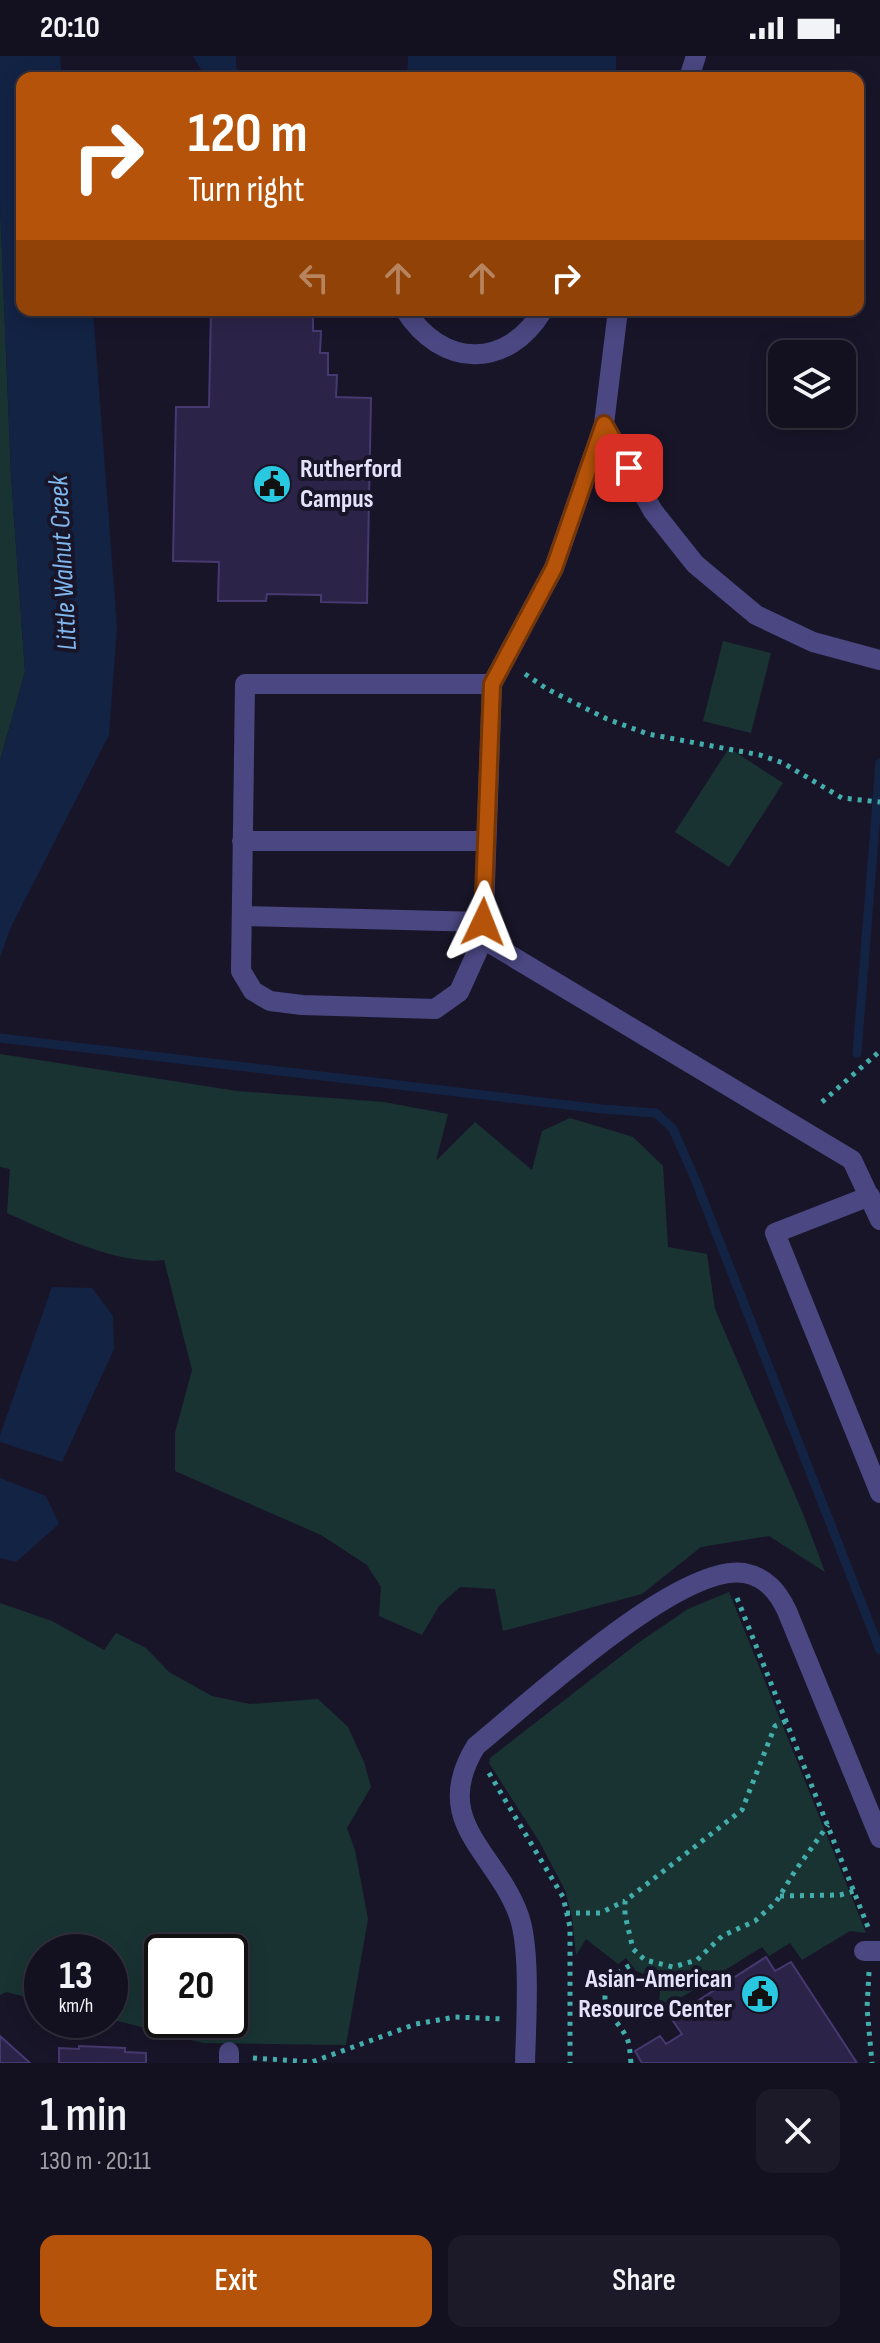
<!DOCTYPE html>
<html lang="en">
<head>
<meta charset="utf-8">
<style>
	body { margin:0; font-family:"Sofia Sans Condensed",sans-serif; background:#1c1928; color:#f1f3f6; height:100vh; display:flex; flex-direction:column; font-size:30px; white-space:nowrap }
	* { box-sizing:border-box; margin:0 }
	p { font-size:26px; color:#9d9da4 }
	.icon { flex:none; width:44px; height:44px; fill:none; stroke:currentColor; stroke-width:2; stroke-linecap:round; stroke-linejoin:round }
	.map { position:relative; height:2007px; overflow:hidden }
	.side { display:flex; flex-direction:column; background:#13101f; flex:1 }
	.side>* { flex:none }
	.guide { position:absolute; left:16px; top:16px; width:848px; height:244px; border-radius:16px; box-shadow:0 4px 20px #0003,0 0 0 2px #32303d; background:#b45309; color:#fff; overflow:hidden }
	.buttons { position:absolute; left:768px; top:284px; display:grid; gap:16px }
	.buttons a { display:grid; place-items:center; width:88px; height:88px; border-radius:16px; background:#13101f; box-shadow:0 4px 20px #0003,0 0 0 2px #32303d; font-size:40px }
	.speed { position:absolute; left:24px; top:1878px; display:flex; gap:16px; font-size:40px; font-weight:700; text-align:center }
	.speed>* { display:grid; place-content:center; width:104px; height:104px; border-radius:50%; background:#13101f; box-shadow:0 4px 20px #0003,0 0 0 2px #32303d; line-height:1 }
	.speed small { font-size:20px; font-weight:400 }
	.speed .limit { border:4px solid #111; border-radius:12px; background:#fff; color:#111 }
	.pin { position:absolute; display:grid; place-items:center; width:68px; height:68px; color:#fff; margin:-34px; border-radius:16px; box-shadow:0 4px 12px #0006 }
	.me { position:absolute; width:88px; margin:-44px; rotate:2deg; stroke-linejoin:round; filter:drop-shadow(0 0 6px #0008) }
	.turn { display:flex; align-items:center; gap:28px; height:168px; padding:0 40px; font-size:36px }
	.turn .icon { width:104px; height:104px; stroke-width:2.5 }
	.turn b { display:block; font-size:56px; line-height:68px }
	.lanes { display:flex; align-items:center; height:76px; padding:0 40px; background:#0003; justify-content:center; gap:40px; direction:ltr }
	.lanes .off { opacity:.35 }
	.round { display:grid; place-items:center; flex:none; width:84px; height:84px; border-radius:16px; background:#1c1928 }
	.overview { display:flex; align-items:center; justify-content:space-between; height:136px; padding:0 40px }
	h1 { font-size:48px; font-weight:600; line-height:60px }
	.action { display:flex; gap:16px; margin-top:auto; padding:16px 40px }
	.action a { flex:1; height:92px; border-radius:16px; background:#b45309; color:#fff; font-size:32px; font-weight:600; line-height:92px; text-align:center }
	.action a+a { background:#1c1928; color:#f1f3f6 }
	.status { display:flex; justify-content:space-between; align-items:center; height:56px; padding:0 40px; background:#13101f; direction:ltr }
	.status svg { height:22px; fill:currentColor }
	.map>svg:first-child { display:block }
	.green { fill:#193333; fill-rule:evenodd }
	.water { fill:#132344 }
	.lines { fill:none; stroke-linecap:round; stroke-linejoin:round }
	.stream { stroke:#132344; stroke-width:9 }
	.building { fill:#2c2448; stroke:#463971; stroke-width:2 }
	.path { stroke:#42aeab; stroke-width:5; stroke-dasharray:4 6; stroke-linecap:butt }
	.minor { stroke:#4b4782; stroke-width:20 }
	.route-casing { stroke:#753606; stroke-width:20 }
	.route { stroke:#b45309; stroke-width:14 }
	.labels { text-anchor:middle; dominant-baseline:central; stroke-width:8; stroke-linejoin:round; paint-order:stroke }
	.poi-label { font-size:26px; font-weight:bold; fill:#e5e2fb; stroke:#191529; text-anchor:start }
	.water-label { font-size:28px; font-style:italic; fill:#7eb6ed; stroke:#191529 }
</style>
</head>
<body>
<div class="status"><b>20:10</b><svg viewBox="0 0 49 12"><path d="M0 12V9h3v3zM5 12V6h3v6zM10 12V3h3v9zM15 12V0h3v12zM26 1h20v11H26zM47 4h2v5h-2z"/></svg></div>
<div class="map">
<svg width="880" height="2007" viewBox="0 0 880 2007">
	<rect width="100%" height="100%" fill="#191529"/>
	<path class="green" d="M 0,147 L 11,420 L 25,616 L 0,705 Z
		M 723,585 L 771,597 L 751,677 L 703,665 Z
		M 729,692 L 783,727 L 729,811 L 675,776 Z
		M 0,998 L 237,1035 L 384,1046 L 448,1058 L 436,1105 L 475,1066 L 532,1114 L 542,1075 L 570,1062 L 633,1081 L 663,1110 L 668,1191 L 707,1198 L 715,1253 L 804,1460 L 825,1516 L 769,1480 L 701,1491 L 642,1538 L 503,1575 L 495,1533 L 460,1531 L 439,1550 L 422,1579 L 379,1560 L 381,1531 L 367,1509 L 321,1479 L 175,1415 L 175,1377 L 192,1314 L 164,1204 C 118,1210 50,1176 7,1157 L 10,1113 L 0,1111 Z
		M 729,1536 L 866,1877 L 850,1875 L 802,1904 L 790,1887 L 769,1900 L 762,1891 L 658,1956 L 660,1936 L 656,1928 L 648,1920 L 636,1915 L 626,1902 L 618,1908 L 586,1883 L 576,1899 L 572,1862 L 565,1834 L 539,1785 L 489,1707 L 490,1702 L 638,1587 L 688,1553 Z
		M 0,1547 L 52,1565 L 104,1594 L 116,1577 L 146,1592 L 169,1616 L 212,1640 L 250,1648 L 318,1643 L 348,1671 L 364,1706 L 371,1731 L 347,1772 L 355,1794 L 368,1863 L 346,1989 L 203,1987 L 110,1963 L 110,1896 L 42,1896 L 42,1945 L 6,1936 L 0,1939 ZM 162,1896 L 230,1896 L 230,1964 L 162,1964 Z"/>
	<path class="water" d="M 0,0 L 60,0 L 62,22 L 22,22 L 22,254 L 93,254 L 117,571 L 109,679 L 11,871 L 0,901 L 0,705 L 25,616 L 11,420 L 0,147 Z
		M 193,0 L 236,0 L 237,22 L 206,22 Z
		M 408,0 L 616,0 L 616,22 L 407,22 Z
		M 52,1231 L 92,1232 L 113,1260 L 114,1293 L 62,1406 L 0,1386 L 0,1379 Z
		M 0,1422 L 46,1440 L 59,1468 L 16,1506 L 0,1502 Z"/>
	<g class="lines">
		<path class="stream" d="M 0,982 L 602,1053 L 656,1057 L 673,1073 L 695,1123 L 880,1594
			M 857,997 L 880,707"/>
	</g>
	<path class="building" d="M 211,254 L 313,254 L 313,275 L 321,275 L 320,297 L 328,297 L 328,319 L 337,319 L 336,341 L 371,342 L 367,547 L 321,546 L 321,539 L 267,538 L 266,545 L 218,545 L 219,506 L 173,505 L 176,351 L 209,351 Z
		M 766,1901 L 775,1915 L 791,1906 L 857,2007 L 642,2007 L 635,1995 L 660,1980 L 666,1988 L 682,1978 L 671,1962 Z
		M 0,1980 L 30,2007 L 0,2007 Z
		M 79,1990 L 125,1992 L 125,1996 L 146,1997 L 146,2007 L 59,2007 L 59,1992 L 79,1993 Z"/>
	<g class="lines">
		<path class="path" d="M 525,618 L 547,633 L 607,663 L 648,678 L 760,699 L 783,707 L 842,742 L 880,746
			M 822,1046 L 880,995
			M 737,1542 L 868,1871
			M 786,1665 L 775,1670 L 742,1754 L 625,1845 L 625,1859 L 633,1893 L 645,1904 L 673,1911 L 697,1904 L 722,1880 L 755,1865 L 776,1846 L 795,1815 L 828,1769
			M 489,1717 L 563,1841 L 570,1871 L 570,2007
			M 780,1840 L 840,1839 L 854,1835
			M 566,1857 L 600,1857 L 625,1845
			M 869,1916 L 867,1952 L 872,2007
			M 253,2002 L 312,2006 L 416,1968 L 455,1961 L 504,1963
			M 631,2007 C 630,1998 630,1990 627,1982 C 622,1972 614,1964 609,1955 C 597,1936 614,1917 631,1909"/>
		<path class="minor" d="M 689,22 L 696,0
			M 405,254 C 442,312 507,314 543,254
			M 604,368 L 653,455 L 695,508 L 756,559 L 813,586 L 880,604
			M 492,628 L 245,628 L 241,915 L 253,935 L 270,945 L 302,949 L 435,953 L 459,936 L 483,883 L 492,628 L 554,512 L 604,368 L 618,254
			M 242,785 L 486,785
			M 242,860 L 483,866
			M 483,883 L 852,1104 L 880,1164
			M 870,1140 L 775,1177 L 880,1437
			M 864,1895 L 880,1895
			M 229,2007 L 229,1996
			M 525,2007 C 526,1969 531,1894 519,1860 C 496,1795 429,1766 476,1690 C 528,1648 679,1507 744,1517 C 766,1521 778,1536 787,1555 L 880,1782"/>
	</g>
	<g class="lines">
		<defs>
			<path id="route" d="M 483,866 L 492,628 L 554,512 L 604,368 L 629,412"/>
		</defs>
		<use href="#route" class="route-casing"/>
		<use href="#route" class="route"/>
	</g>
	<defs>
		<symbol id="civic-disc" viewBox="-11 -11 22 22"><circle r="9.5" fill="#28c8e1" stroke="#191529"/><path d="M-.6-6.5H3V-4.5H.6V-3L4-1V1h2V6H-6V1h2V-1L-.6-3ZM-1.2 2.5V6h2.4V2.5Z" fill="#111"/></symbol>
	</defs>
	<g fill-rule="evenodd">
		<use href="#civic-disc" x="250" y="406" width="44" height="44"/>
		<use href="#civic-disc" x="738" y="1916" width="44" height="44"/>
	</g>
	<g class="labels">
		<g class="poi-label">
			<text x="300" y="413">Rutherford<tspan x="300" dy="30">Campus</tspan></text>
			<text x="732" y="1923" text-anchor="end">Asian-American<tspan x="732" dy="30">Resource Center</tspan></text>
		</g>
		<g class="water-label">
			<text transform="translate(63 507) rotate(-93)">Little Walnut Creek</text>
		</g>
	</g>
</svg>
<div class="buttons">
<a><svg class="icon" aria-label="layers" viewBox="0 0 24 24"><path d="M12 4l9 5-9 5-9-5zM3 14l9 5 9-5"/></svg></a>
</div>
<div class="speed"><div>13<small>km/h</small></div><div class="limit">20</div></div>
<div class="pin" style="left:629px;top:412px;background:#d93025"><svg class="icon" aria-label="arrive" viewBox="0 0 24 24"><path d="M6 21V4h12l-3 4 3 4H6"/></svg></div>
<svg class="me" style="left:483px;top:866px" viewBox="-20 -20 40 40"><path d="M0-17L14 15 0 8-14 15z" fill="#b45309" stroke="#fff" stroke-width="4"/></svg>
<div class="guide">
<div class="turn"><svg class="icon" aria-label="right" viewBox="0 0 24 24"><path d="M7 20v-9h11M14 6l5 5-5 5"/></svg><div><b>120 m</b>Turn right</div></div>
<div class="lanes"><svg class="icon off" aria-label="left" viewBox="0 0 24 24"><path d="M17 20v-9H6M10 6l-5 5 5 5"/></svg><svg class="icon off" aria-label="ahead" viewBox="0 0 24 24"><path d="M12 20V5M6 11l6-6 6 6"/></svg><svg class="icon off" aria-label="ahead" viewBox="0 0 24 24"><path d="M12 20V5M6 11l6-6 6 6"/></svg><svg class="icon" aria-label="right" viewBox="0 0 24 24"><path d="M7 20v-9h11M14 6l5 5-5 5"/></svg></div>
</div>
</div>
<section class="side">
<div class="overview"><div><h1>1 min</h1><p>130 m · 20:11</p></div><a class="round"><svg class="icon" aria-label="close" viewBox="0 0 24 24"><path d="M6 6l12 12M18 6L6 18"/></svg></a></div>
<div class="action"><a>Exit</a><a>Share</a></div>
</section>
</body>
</html>
